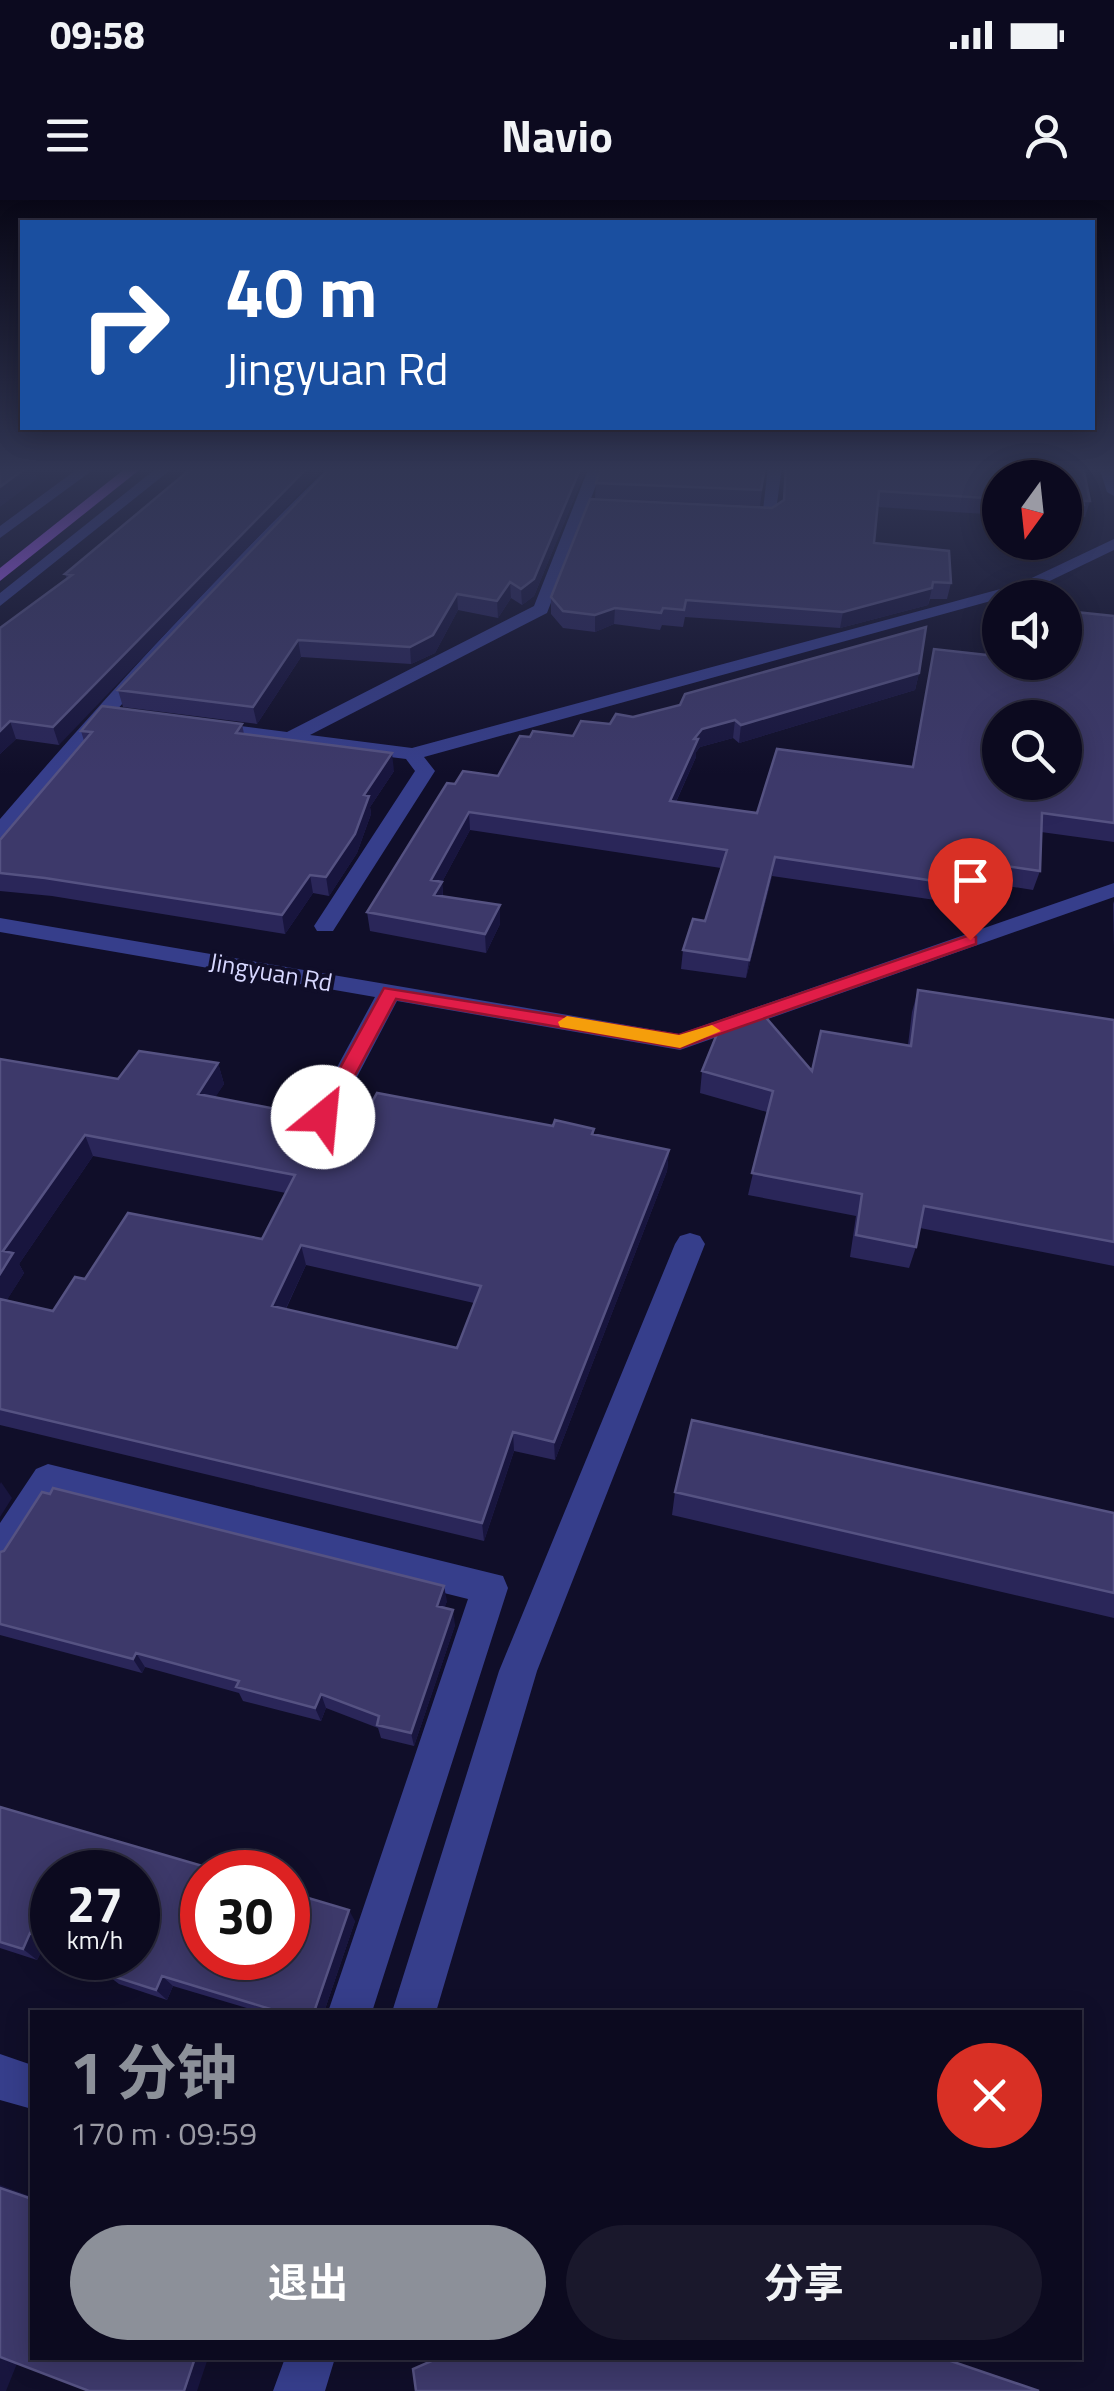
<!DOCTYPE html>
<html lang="zh">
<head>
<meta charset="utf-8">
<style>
	body { margin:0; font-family:"Titillium Web","Noto Sans SC",sans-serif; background:#1a182c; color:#f1f3f6; height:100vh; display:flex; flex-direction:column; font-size:38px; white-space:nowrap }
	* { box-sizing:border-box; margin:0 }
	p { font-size:32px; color:#9a9aa4 }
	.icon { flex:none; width:55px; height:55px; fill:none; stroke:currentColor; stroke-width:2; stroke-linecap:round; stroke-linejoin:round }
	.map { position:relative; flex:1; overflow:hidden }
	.details { position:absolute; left:30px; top:1810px; width:1052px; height:350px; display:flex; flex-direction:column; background:#0c0a1f; border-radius:0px; box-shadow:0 5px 25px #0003,0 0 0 2px #2c2b3d }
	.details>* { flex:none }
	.guide { position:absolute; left:20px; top:20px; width:1075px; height:210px; border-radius:0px; box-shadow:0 5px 25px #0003,0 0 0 2px #2c2b3d; background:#1a4fa0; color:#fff; overflow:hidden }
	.needle { width:65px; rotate:195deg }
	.controls { position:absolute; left:982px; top:260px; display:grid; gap:20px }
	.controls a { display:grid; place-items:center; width:100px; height:100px; border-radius:50%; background:#0c0a1f; box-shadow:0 5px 25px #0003,0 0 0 2px #2c2b3d; font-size:50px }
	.speed { position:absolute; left:30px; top:1650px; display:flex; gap:20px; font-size:50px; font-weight:700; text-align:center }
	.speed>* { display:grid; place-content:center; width:130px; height:130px; border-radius:50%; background:#0c0a1f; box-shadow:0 5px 25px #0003,0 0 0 2px #2c2b3d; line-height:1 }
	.speed small { font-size:25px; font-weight:400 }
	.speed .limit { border:15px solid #d22; background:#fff; color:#111 }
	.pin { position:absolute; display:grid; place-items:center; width:85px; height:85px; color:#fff; margin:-102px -42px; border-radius:50% 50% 50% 0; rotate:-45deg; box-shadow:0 0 10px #0007 }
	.pin .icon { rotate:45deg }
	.me { position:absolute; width:110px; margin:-55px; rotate:28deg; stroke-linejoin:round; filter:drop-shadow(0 0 8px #0008) }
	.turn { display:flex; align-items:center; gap:35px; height:210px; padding:0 40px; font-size:45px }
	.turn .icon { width:130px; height:130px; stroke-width:2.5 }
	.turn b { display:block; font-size:70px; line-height:85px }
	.round { display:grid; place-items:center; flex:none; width:105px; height:105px; border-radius:52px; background:#1a182c }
	.head { display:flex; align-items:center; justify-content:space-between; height:170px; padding:0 40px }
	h1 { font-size:60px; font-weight:700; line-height:75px; color:#8c9099 }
	.button { display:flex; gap:20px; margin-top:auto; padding:20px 40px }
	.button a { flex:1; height:115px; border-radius:60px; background:#8c9099; color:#fff; font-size:40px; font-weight:700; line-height:115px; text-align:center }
	.button a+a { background:#1a182c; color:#f1f3f6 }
	.status { display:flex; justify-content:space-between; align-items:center; height:70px; padding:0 50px; background:#0c0a1f; direction:ltr }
	.status svg { height:28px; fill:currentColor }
	header { display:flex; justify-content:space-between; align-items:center; height:130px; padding:0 40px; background:#0c0a1f; font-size:45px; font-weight:700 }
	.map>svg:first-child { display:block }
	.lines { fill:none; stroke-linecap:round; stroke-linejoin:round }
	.minor { fill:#363e8b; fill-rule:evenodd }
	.major { fill:#af5eff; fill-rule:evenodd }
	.wall { fill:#2a2659; fill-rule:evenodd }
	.shaded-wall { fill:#18153e }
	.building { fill:#3d396a; stroke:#555282; stroke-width:2.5; fill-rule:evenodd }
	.route { fill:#e11d48; stroke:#92132f; stroke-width:2.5 }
	.slow { fill:#f59e0b }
	.labels { text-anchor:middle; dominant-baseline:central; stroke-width:8; stroke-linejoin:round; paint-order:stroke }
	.far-street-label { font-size:25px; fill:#d7d7ff; stroke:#100e29 }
</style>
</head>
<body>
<div class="status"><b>09:58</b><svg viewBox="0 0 49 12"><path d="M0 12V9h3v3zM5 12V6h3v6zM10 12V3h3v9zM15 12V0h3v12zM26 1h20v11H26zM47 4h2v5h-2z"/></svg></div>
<header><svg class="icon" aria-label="menu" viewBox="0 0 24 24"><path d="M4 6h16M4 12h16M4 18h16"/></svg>Navio<svg class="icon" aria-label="person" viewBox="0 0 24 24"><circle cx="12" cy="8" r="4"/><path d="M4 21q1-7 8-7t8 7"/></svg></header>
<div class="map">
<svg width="1114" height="2191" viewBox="0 0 1114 2191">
	<rect width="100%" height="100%" fill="#100e29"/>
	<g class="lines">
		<path class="minor" d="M 80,267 L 97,267 L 0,338 L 0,326 Z
			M 158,267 L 174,267 L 0,406 L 0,393 Z
			M 329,267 L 344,267 L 170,449 L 7,636 L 0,638 L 0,619 C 105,497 213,379 329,267 Z
			M 589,267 L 603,267 L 547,413 L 310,535 L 412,548 L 1019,384 L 1114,339 L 1114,350 L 1031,390 L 424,557 L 435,571 L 333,731 L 317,731 L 314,726 L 415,571 L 406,559 L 202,533 L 192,527 L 202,521 L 287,532 L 534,406 Z
			M 768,267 L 782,267 L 775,318 L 734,316 L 734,310 L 763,310 Z
			M 1099,267 L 1113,267 L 1114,296 L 1107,292 Z
			M 1114,683 L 1114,697 L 680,850 L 397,801 L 336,917 L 332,923 L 314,923 L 310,917 L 375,797 L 0,732 L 0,718 L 679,834 Z
			M 690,1033 L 700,1036 L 705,1044 L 537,1471 L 436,1812 L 392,1812 L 499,1471 L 675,1044 L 680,1036 Z
			M 48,1264 L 503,1376 L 508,1388 L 372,1812 L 328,1812 L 468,1399 L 56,1296 L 12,1364 L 0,1369 L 0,1323 L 36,1269 Z
			M 0,1854 L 32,1865 L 32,1909 L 0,1900 Z
			M 285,2158 L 335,2158 L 325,2191 L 273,2191 Z"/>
		<path class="major" d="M 127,267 L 143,267 L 0,381 L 0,368 Z"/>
	</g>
	<path class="wall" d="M 193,267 L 59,545 L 16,539 L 0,554 L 0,428 L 67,379 L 65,374 Z
		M 331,267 L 587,267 L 534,396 L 522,405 L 511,398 L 498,418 L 458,410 L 435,453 L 411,464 L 301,457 L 257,524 L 123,507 L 118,490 Z
		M 765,267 L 760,306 L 595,298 L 596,283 Z
		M 786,267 L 1083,267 L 1090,301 L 1085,317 L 1080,317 L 1079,321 L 1065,320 L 1065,278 L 1000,278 L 1000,315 L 878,307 L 874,343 L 949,351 L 951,383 L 947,399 L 930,399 L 928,405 L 840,428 L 685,417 L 683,427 L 662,425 L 660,430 L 614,424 L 595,432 L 563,428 L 551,414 L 551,397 L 590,299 L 772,308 L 783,300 Z
		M 994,404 L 1114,416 L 1114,642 L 1041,632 L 1040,671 L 1033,690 L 982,682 L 976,706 L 772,676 L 746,778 L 681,769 L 683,750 L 705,721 L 721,668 L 470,630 L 442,682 L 443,696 L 500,705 L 500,724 L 486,753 L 370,731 L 367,712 L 455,584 L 498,576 L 530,537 L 573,536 L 633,517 L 919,473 L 915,490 L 739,543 L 733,538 L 700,547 L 696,552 L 696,557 L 676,602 L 757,613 L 912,567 L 934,449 L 985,454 L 989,420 Z
		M 242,524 L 244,534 L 394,571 L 370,607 L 371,614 L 357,653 L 329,696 L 313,693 L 285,734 L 52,696 L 0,691 L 0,640 L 84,541 L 81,531 Z
		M 1114,701 L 1114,749 L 1113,704 Z
		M 918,790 L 1114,820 L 1114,1066 L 920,1028 L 916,1047 L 909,1068 L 850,1057 L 856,1016 L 748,995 L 767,912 L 700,893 L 702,871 L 812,871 L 908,845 L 912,812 Z
		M 0,859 L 118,879 L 218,863 L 224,884 L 215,897 L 359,925 L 553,926 L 594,929 L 594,934 L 669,950 L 667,971 L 555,1260 L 514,1251 L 484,1341 L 0,1225 ZM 93,956 L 286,993 L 262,1039 L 85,1079 L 53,1111 L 6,1101 L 24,1073 L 19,1064 ZM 306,1065 L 474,1103 L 457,1148 L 286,1109 Z
		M 675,1292 L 1114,1313 L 1114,1418 L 672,1315 Z
		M 0,1352 L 447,1401 L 444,1408 L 455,1425 L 414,1546 L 381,1538 L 378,1528 L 326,1508 L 321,1521 L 243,1501 L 239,1493 L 145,1467 L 142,1473 L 0,1435 Z
		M 0,1607 L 355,1721 L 324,1812 L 260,1812 L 173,1786 L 167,1800 L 119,1784 L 106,1774 L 110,1765 L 87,1758 L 138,1758 L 52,1672 L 52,1746 L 45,1744 L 37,1760 L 0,1748 Z"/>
	<path class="shaded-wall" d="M 27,267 L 34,267 L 37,279 L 0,307 L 0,287 Z
		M 308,267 L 325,267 L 59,545 L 53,527 Z
		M 581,267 L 587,267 L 534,396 L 522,405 L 521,389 Z
		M 510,382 L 511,398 L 498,418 L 497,401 Z
		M 932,388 L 928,405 L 840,428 L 843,412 Z
		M 457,394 L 458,410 L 435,453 L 411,464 L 410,447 Z
		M 615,408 L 614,424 L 595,432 L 595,415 Z
		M 298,440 L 301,457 L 257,524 L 253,507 Z
		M 919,473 L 915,490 L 739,543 L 741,525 Z
		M 735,520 L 733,538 L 700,547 L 696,552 L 696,557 L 668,619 L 670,601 L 694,539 L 702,529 Z
		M 10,521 L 16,539 L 0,554 L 0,531 Z
		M 392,553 L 394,571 L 370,607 L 371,614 L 357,653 L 329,696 L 326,677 L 364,595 Z
		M 469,612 L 470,630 L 442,682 L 443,700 L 436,714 L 431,680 Z
		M 775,657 L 772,676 L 746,778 L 749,760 Z
		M 310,675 L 313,693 L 285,734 L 282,715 Z
		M 500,705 L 500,724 L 486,753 L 485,734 Z
		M 218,863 L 224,884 L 204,915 L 198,894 Z
		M 85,935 L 93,956 L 19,1064 L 24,1073 L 0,1111 L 0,1074 L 3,1051 Z
		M 669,950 L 667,971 L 555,1260 L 554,1242 Z
		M 301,1045 L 306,1065 L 278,1125 L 272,1106 Z
		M 513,1232 L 514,1251 L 484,1341 L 482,1323 Z
		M 1,1282 L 12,1298 L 0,1317 L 0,1284 Z
		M 444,1386 L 447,1401 L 440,1421 L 437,1406 Z
		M 453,1410 L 455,1425 L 414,1546 L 411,1533 Z
		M 136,1453 L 145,1467 L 142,1473 L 133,1459 Z
		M 321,1494 L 326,1508 L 321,1521 L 315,1508 Z
		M 349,1710 L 355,1721 L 324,1812 L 314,1812 Z
		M 30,1733 L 45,1744 L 37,1760 L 23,1749 Z
		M 162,1776 L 173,1786 L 167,1800 L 156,1790 Z
		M 0,1985 L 32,1997 L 32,1999 L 0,1988 Z
		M 20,2156 L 6,2191 L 0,2191 L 0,2157 Z
		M 195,2158 L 208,2158 L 197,2191 L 184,2191 Z"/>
	<path class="building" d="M 0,267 L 27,267 L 0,287 Z
		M 193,267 L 308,267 L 53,527 L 10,521 L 0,531 L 0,428 L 72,375 L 65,374 Z
		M 331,267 L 581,267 L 534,379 L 521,389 L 510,382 L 497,401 L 457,394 L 433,435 L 410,447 L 298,440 L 253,507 L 118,490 Z
		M 601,267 L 765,267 L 761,290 L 596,283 Z
		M 786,267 L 1083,267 L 1090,301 L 1083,301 L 1084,305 L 1065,304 L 1065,278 L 1000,278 L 1000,299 L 879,291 L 874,343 L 949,351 L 951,383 L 933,382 L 932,388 L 843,412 L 686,400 L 684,410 L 663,408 L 661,413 L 615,408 L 595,415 L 563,411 L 551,397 L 590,299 L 772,308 L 784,300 Z
		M 994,404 L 1000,404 L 1000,462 L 1065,462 L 1065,411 L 1114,416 L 1114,623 L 1042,613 L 1040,671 L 984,663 L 981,688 L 775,657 L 749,760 L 683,750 L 693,719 L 705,721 L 727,650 L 469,612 L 431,680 L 442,682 L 434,695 L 500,705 L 485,734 L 367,712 L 447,583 L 455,584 L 463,571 L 498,576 L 520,536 L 530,537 L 533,531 L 573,536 L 581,521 L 610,524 L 616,514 L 633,517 L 680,505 L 685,494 L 926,427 L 919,473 L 741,525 L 735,520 L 702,529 L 694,539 L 698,539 L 670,601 L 757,613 L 777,549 L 913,567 L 934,449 L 987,455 ZM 1000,518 L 1065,518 L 1065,582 L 1000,582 Z
		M 102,506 L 242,524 L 236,533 L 392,553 L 364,595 L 369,596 L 355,634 L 326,677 L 310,675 L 282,715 L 45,678 L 0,673 L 0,640 L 92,532 L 81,531 Z
		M 918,790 L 1114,820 L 1114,1042 L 924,1006 L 916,1047 L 856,1035 L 862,994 L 752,973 L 773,891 L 702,871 L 717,834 L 762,813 L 812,871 L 821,831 L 911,846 Z
		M 139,851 L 218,863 L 198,894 L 359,925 L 377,893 L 553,926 L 555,920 L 594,929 L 592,934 L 669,950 L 554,1242 L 513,1232 L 482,1323 L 0,1209 L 0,1099 L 53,1111 L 75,1077 L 85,1079 L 128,1013 L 262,1039 L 295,975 L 85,935 L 3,1051 L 13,1053 L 0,1074 L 0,859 L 118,879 ZM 301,1045 L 481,1086 L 457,1148 L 272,1106 Z
		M 692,1220 L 1114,1313 L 1114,1393 L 675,1292 Z
		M 53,1288 L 444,1386 L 437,1406 L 453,1410 L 411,1533 L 377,1525 L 379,1516 L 321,1494 L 315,1508 L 236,1487 L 239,1481 L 136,1453 L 133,1459 L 0,1424 L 0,1352 L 4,1351 L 42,1292 L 50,1294 Z
		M 0,1607 L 223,1672 L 202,1672 L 202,1758 L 288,1758 L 288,1692 L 349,1710 L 314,1812 L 280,1812 L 162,1776 L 156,1790 L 106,1774 L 112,1759 L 107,1758 L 138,1758 L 138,1672 L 52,1672 L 52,1740 L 30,1733 L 23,1749 L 0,1742 Z
		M 0,1988 L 32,1999 L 32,2158 L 195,2158 L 184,2191 L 89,2191 L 0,2157 Z
		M 434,2158 L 942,2158 L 1039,2191 L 416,2191 L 413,2169 L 434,2160 Z"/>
	<linearGradient id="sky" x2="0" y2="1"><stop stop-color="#090817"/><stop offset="0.47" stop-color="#313654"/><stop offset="1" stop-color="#313654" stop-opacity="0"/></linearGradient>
	<rect width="1114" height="574" fill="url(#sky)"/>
	<path class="route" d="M 970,735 L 976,737 L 976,744 L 680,848 L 396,799 L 330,922 L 316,922 L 313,917 L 384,788 L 679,835 Z"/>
	<path class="slow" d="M 567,816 L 679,835 L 712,825 L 721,831 L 680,848 L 560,827 L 558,822 Z"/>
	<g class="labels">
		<g class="far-street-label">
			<text transform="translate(271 772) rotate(10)">Jingyuan Rd</text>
		</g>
	</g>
</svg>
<div class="controls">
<a><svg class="needle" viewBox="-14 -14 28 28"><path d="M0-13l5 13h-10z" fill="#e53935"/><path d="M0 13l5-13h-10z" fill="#9a9aa4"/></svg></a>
<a><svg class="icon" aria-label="sound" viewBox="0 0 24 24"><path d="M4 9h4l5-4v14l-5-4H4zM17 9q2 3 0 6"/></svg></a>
<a><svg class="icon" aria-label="search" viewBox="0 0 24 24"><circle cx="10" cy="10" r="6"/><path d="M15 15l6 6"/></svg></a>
</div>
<div class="speed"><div>27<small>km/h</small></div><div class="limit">30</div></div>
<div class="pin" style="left:970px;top:740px;background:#d93025"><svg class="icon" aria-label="arrive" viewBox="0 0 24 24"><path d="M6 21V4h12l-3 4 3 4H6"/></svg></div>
<svg class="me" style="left:323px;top:917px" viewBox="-20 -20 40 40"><circle r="19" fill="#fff"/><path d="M0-13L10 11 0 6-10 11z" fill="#e11d48"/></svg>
<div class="guide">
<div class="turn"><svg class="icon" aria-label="right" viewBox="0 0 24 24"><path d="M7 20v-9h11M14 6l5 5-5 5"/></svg><div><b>40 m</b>Jingyuan Rd</div></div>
</div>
<section class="details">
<div class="head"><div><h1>1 分钟</h1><p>170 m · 09:59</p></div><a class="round" style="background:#d93025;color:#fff"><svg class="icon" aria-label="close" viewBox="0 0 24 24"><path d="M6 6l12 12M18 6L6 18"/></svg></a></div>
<div class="button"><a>退出</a><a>分享</a></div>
</section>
</div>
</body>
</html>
